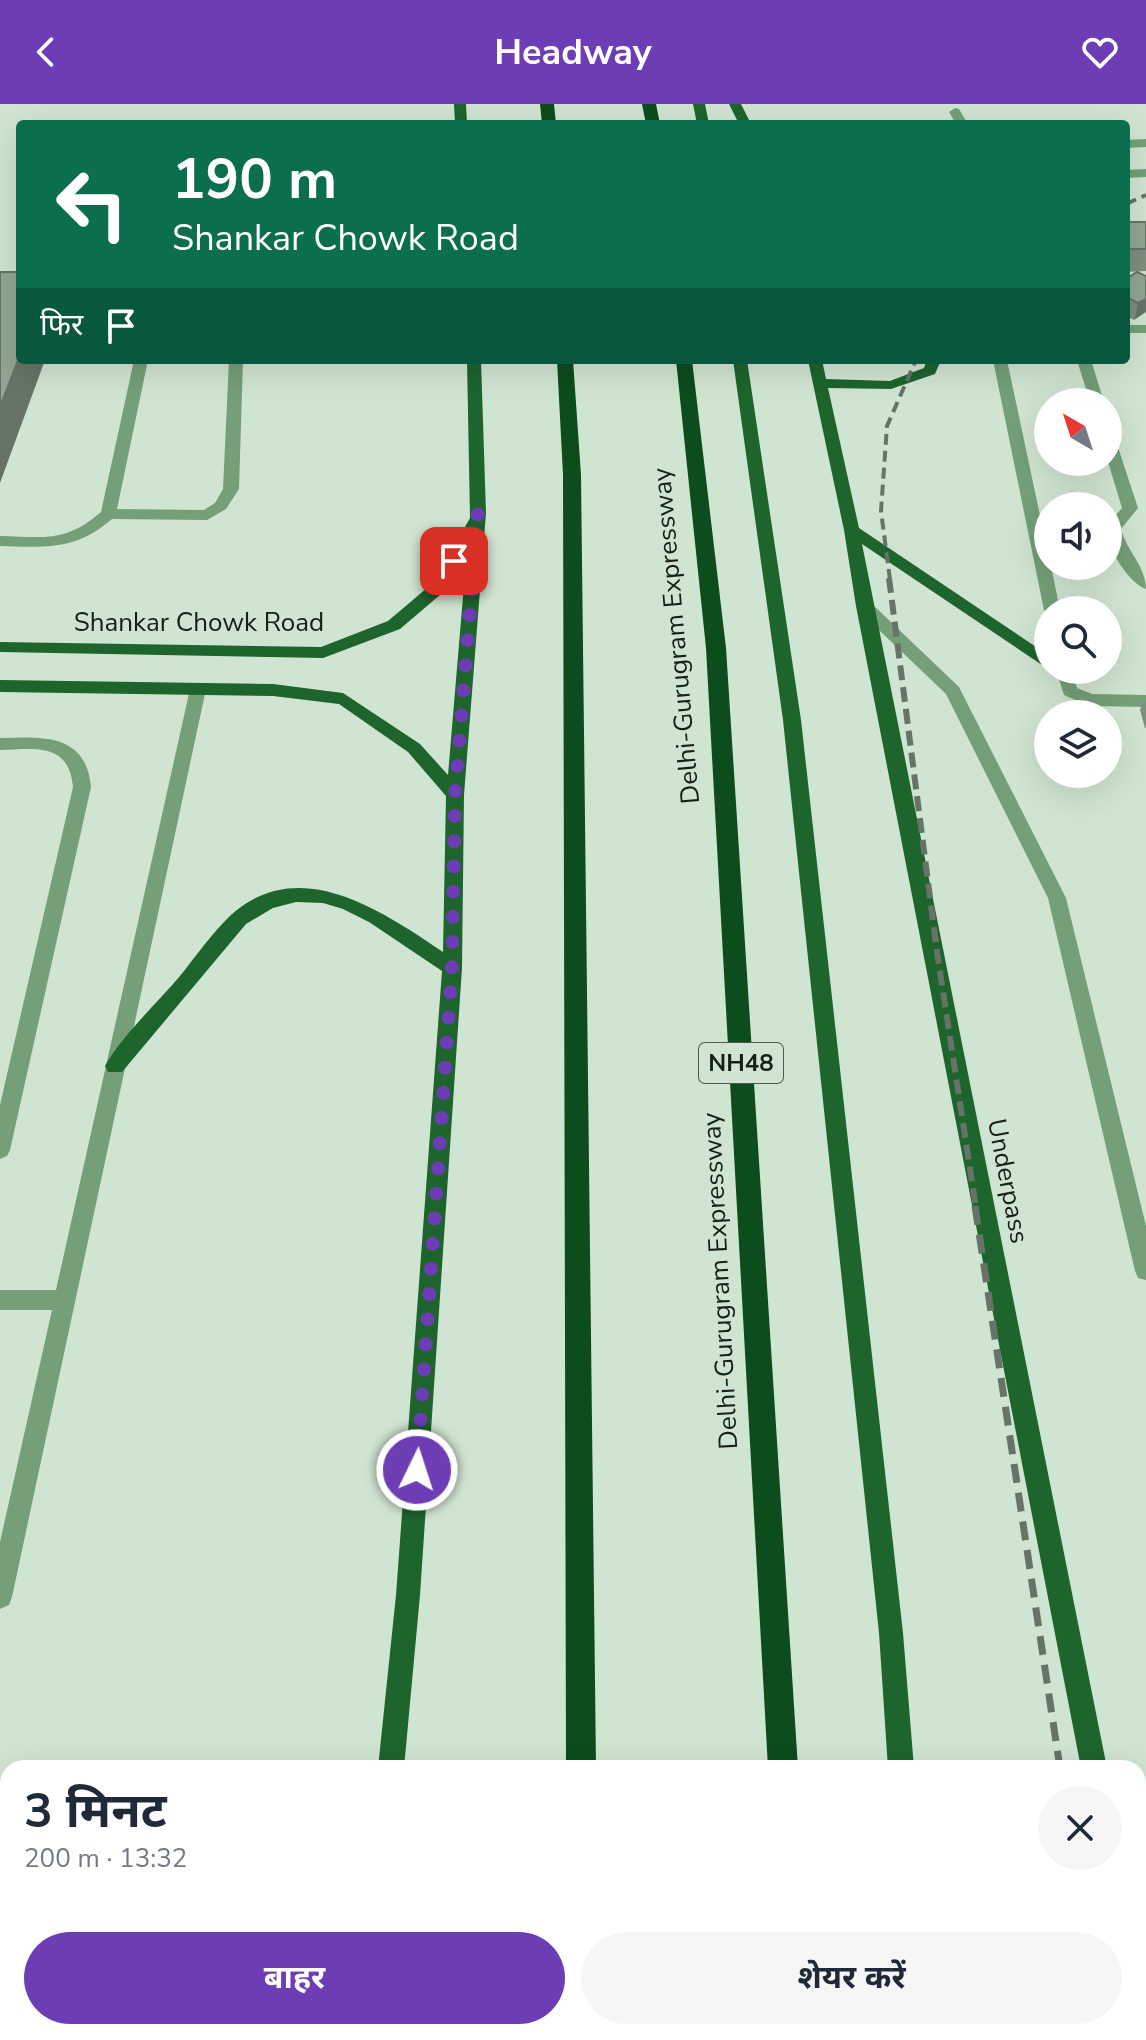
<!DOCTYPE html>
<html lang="hi">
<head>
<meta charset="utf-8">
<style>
	body { margin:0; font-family:"Nunito Sans","Noto Sans Devanagari",sans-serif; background:#f6f6f7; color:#1f2937; height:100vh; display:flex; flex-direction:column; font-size:30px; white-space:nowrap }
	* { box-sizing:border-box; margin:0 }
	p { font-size:26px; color:#747a83 }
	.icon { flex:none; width:44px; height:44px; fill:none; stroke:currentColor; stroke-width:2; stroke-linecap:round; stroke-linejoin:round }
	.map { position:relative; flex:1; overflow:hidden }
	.details { position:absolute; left:0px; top:1656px; width:1146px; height:280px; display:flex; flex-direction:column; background:#fff; border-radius:24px 24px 0 0; box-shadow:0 8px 32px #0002 }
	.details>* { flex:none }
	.banner { position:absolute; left:16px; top:16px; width:1114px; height:244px; border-radius:8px; box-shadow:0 8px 32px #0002; background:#0b6e4f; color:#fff; overflow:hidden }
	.needle { width:52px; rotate:321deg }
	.tools { position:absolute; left:1034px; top:284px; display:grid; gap:16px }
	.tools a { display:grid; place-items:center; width:88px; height:88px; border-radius:50%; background:#fff; box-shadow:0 8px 32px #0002; font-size:40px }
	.pin { position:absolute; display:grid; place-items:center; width:68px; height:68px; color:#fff; margin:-34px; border-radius:16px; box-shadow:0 4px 12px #0006 }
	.me { position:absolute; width:88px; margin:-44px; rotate:4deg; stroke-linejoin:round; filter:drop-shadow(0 0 6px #0008) }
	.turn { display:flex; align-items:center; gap:28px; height:168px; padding:0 24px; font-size:36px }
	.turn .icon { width:104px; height:104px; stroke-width:2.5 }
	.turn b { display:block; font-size:56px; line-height:68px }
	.then { display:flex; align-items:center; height:76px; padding:0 24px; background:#0003; gap:16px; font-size:30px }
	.round { display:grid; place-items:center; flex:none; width:84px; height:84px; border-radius:42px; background:#f6f6f7 }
	.headline { display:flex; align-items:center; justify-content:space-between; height:136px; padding:0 24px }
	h1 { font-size:48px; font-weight:700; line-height:60px }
	.cta { display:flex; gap:16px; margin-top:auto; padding:16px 24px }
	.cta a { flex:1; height:92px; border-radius:48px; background:#6d3db5; color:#fff; font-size:32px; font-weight:700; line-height:92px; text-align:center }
	.cta a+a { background:#f6f6f7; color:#1f2937 }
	header { display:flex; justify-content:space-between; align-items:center; height:104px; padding:0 24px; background:#6d3db5; color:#fff; font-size:36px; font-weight:700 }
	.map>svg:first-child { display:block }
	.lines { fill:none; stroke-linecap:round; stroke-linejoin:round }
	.minor { fill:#749f78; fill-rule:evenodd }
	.major { fill:#1d642d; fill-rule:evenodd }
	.highway { fill:#0c4c1d; fill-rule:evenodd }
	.rail-far2 { stroke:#667367; stroke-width:4; stroke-dasharray:11 6; stroke-linecap:butt }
	.rail-far1 { stroke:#667367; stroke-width:6; stroke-dasharray:15 7; stroke-linecap:butt }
	.rail { stroke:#667367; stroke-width:7; stroke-dasharray:19 10; stroke-linecap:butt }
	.wall { fill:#7e8f7e }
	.shaded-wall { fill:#667467 }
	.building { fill:#92a693; stroke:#667467; stroke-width:2 }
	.route { stroke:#6d3db5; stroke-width:14; stroke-dasharray:0 25.2 }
	.labels { text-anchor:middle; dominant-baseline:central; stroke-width:7; stroke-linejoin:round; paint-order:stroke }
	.shield { fill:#d0e5d1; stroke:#4e5a50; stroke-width:2 }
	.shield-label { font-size:24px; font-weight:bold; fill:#171f18 }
	.street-label { font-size:26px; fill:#171f18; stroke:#d0e5d1 }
</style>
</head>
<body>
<header><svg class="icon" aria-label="back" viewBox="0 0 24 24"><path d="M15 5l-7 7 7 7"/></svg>Headway<svg class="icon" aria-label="heart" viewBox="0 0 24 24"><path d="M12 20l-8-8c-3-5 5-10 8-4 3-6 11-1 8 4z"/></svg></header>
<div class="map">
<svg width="1146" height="1936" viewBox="0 0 1146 1936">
	<rect width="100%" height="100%" fill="#d0e5d1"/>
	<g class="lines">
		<path class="minor" d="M 955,4 L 959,5 L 968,20 L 956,20 L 949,8 Z
			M 1146,35 L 1146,43 L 1126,44 L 1126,36 Z
			M 1146,65 L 1146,73 L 1126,74 L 1126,66 Z
			M 1126,221 L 1146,221 L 1146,229 L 1126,229 Z
			M 134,256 L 148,256 L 117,405 L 204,406 L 215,399 L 223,385 L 229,256 L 243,256 L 239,385 L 226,405 L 207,416 L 112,415 C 75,447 46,443 0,442 L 0,432 C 45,433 65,439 101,408 Z
			M 993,256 L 1007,256 L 1048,449 L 1048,462 L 1051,462 L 1060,506 L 1048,506 L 1048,510 L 1044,506 Z
			M 1077,256 L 1091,256 L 1104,298 L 1090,298 Z
			M 1108,330 L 1115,334 L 1138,404 L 1121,425 C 1127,448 1146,462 1146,485 C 1129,479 1106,444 1108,425 C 1109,417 1117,410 1122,404 L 1108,358 Z
			M 864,497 L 870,498 L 959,583 L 1066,794 L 1146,1122 L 1146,1176 L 1138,1174 L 1135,1167 L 1048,794 L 946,590 L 858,506 L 858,498 Z
			M 1056,566 L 1072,566 L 1077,584 L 1092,590 L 1146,591 L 1146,603 L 1089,602 L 1064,591 Z
			M 198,579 L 206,585 L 12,1493 L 9,1501 L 0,1505 L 0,1438 L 52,1206 L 0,1206 L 0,1186 L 56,1186 L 190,585 Z
			M 0,634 C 43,633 86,629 91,683 L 10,1046 L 7,1052 L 0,1055 L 0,1001 L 73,683 C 69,638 35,645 0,646 Z"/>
		<path class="major" d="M 454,0 L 466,0 L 467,20 L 455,20 Z
			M 693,0 L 705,0 L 709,20 L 697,20 Z
			M 729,0 L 741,0 L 751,20 L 739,20 Z
			M 467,256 L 481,256 L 486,409 L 464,691 L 462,864 L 420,1491 L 404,1664 L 378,1664 L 396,1491 L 442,867 L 369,818 L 343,805 L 323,799 L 296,798 L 273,804 L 246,820 L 122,968 L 108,968 L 105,962 C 120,934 158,898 180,872 C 196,852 212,829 231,811 C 300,749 383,808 443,848 L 446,692 L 408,648 L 339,600 L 273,592 L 0,588 L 0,576 L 273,580 L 343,589 L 420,640 L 448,671 L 467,445 L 447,485 L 400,525 L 323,554 L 0,548 L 0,538 L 321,543 L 388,517 L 434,478 L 470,414 Z
			M 733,256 L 747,256 L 801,616 L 903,1529 L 914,1664 L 888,1664 L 879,1529 L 783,616 Z
			M 808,256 L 822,256 L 826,275 L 890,277 L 924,264 L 927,256 L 941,256 L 935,270 L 891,285 L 828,284 L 859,424 L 1048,551 L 1048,565 L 862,440 L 1107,1664 L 1081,1664 L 856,502 L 844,426 Z
			M 1050,566 L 1069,566 L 1073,571 L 1065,577 Z
			M 1138,1872 L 1146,1876 L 1146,1936 L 1136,1936 L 1132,1928 L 1138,1928 Z
			M 351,1928 L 379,1928 L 378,1936 L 350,1936 Z
			M 908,1928 L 936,1928 L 936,1936 L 908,1936 Z"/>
		<path class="highway" d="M 540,0 L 554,0 L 556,20 L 542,20 Z
			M 642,0 L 656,0 L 660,20 L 646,20 Z
			M 557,256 L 573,256 L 581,371 L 596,1664 L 566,1664 L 563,371 Z
			M 676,256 L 692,256 L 726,544 L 798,1664 L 768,1664 L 706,544 Z
			M 566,1928 L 600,1928 L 600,1936 L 566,1936 Z
			M 782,1928 L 816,1928 L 817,1936 L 783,1936 Z"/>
		<path class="rail-far2" d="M 1126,100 L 1146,91
			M 890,476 L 881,407 L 887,322 L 916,256"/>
		<path class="rail-far1" d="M 889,474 L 937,848 L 976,1104"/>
		<path class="rail" d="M 975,1102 L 1060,1664
			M 1099,1928 L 1100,1936"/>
	</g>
	<path class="wall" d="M 1126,118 L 1146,118 L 1146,167 L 1126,168 Z
		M 1146,172 L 1134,216 L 1126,212 L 1126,175 Z
		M 1143,598 L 1146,598 L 1146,624 L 1145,624 L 1140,606 Z"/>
	<path class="shaded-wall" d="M 1146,195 L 1146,208 L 1134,216 L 1138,199 Z
		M 20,251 L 20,256 L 45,256 L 0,379 L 0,303 Z"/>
	<path class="building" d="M 1126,118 L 1146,118 L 1146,145 L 1126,145 Z
		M 0,168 L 20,168 L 20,251 L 0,303 Z
		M 1137,168 L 1146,172 L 1146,195 L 1138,199 L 1126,193 L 1126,175 Z"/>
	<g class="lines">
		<path class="route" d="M 417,1366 L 452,864 L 455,691 L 478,409 L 454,457"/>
	</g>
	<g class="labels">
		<rect class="shield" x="699" y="939" width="84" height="40" rx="6"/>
		<g class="shield-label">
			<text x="741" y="959">NH48</text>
		</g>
		<g class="street-label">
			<text x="199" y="518">Shankar Chowk Road</text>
			<text transform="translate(676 532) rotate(-95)">Delhi-Gurugram Expressway</text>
			<text transform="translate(1008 1077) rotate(79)">Underpass</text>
			<text transform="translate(720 1177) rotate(-93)">Delhi-Gurugram Expressway</text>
		</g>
	</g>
</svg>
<div class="tools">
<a><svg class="needle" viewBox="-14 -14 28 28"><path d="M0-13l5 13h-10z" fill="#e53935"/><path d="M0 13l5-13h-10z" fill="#747a83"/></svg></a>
<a><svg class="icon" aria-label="sound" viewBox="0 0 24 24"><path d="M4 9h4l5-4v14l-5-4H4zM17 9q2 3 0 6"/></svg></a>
<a><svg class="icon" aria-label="search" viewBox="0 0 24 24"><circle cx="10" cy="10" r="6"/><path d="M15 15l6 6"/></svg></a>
<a><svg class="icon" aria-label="layers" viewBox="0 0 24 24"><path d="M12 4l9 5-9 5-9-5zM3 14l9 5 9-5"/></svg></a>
</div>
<div class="pin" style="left:454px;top:457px;background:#d93025"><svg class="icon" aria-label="arrive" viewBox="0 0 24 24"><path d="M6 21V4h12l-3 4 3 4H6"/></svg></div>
<svg class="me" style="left:417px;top:1366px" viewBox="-20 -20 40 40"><circle r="17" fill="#6d3db5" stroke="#fff" stroke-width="3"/><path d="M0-11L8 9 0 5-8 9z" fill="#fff"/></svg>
<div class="banner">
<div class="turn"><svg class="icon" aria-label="left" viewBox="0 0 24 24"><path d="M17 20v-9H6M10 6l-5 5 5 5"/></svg><div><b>190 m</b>Shankar Chowk Road</div></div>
<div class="then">फिर<svg class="icon" aria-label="arrive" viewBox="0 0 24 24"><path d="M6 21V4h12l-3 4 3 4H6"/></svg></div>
</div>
<section class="details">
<div class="headline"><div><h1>3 मिनट</h1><p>200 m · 13:32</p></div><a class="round"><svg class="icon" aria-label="close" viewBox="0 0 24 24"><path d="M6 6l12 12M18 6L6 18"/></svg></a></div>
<div class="cta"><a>बाहर</a><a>शेयर करें</a></div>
</section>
</div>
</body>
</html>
